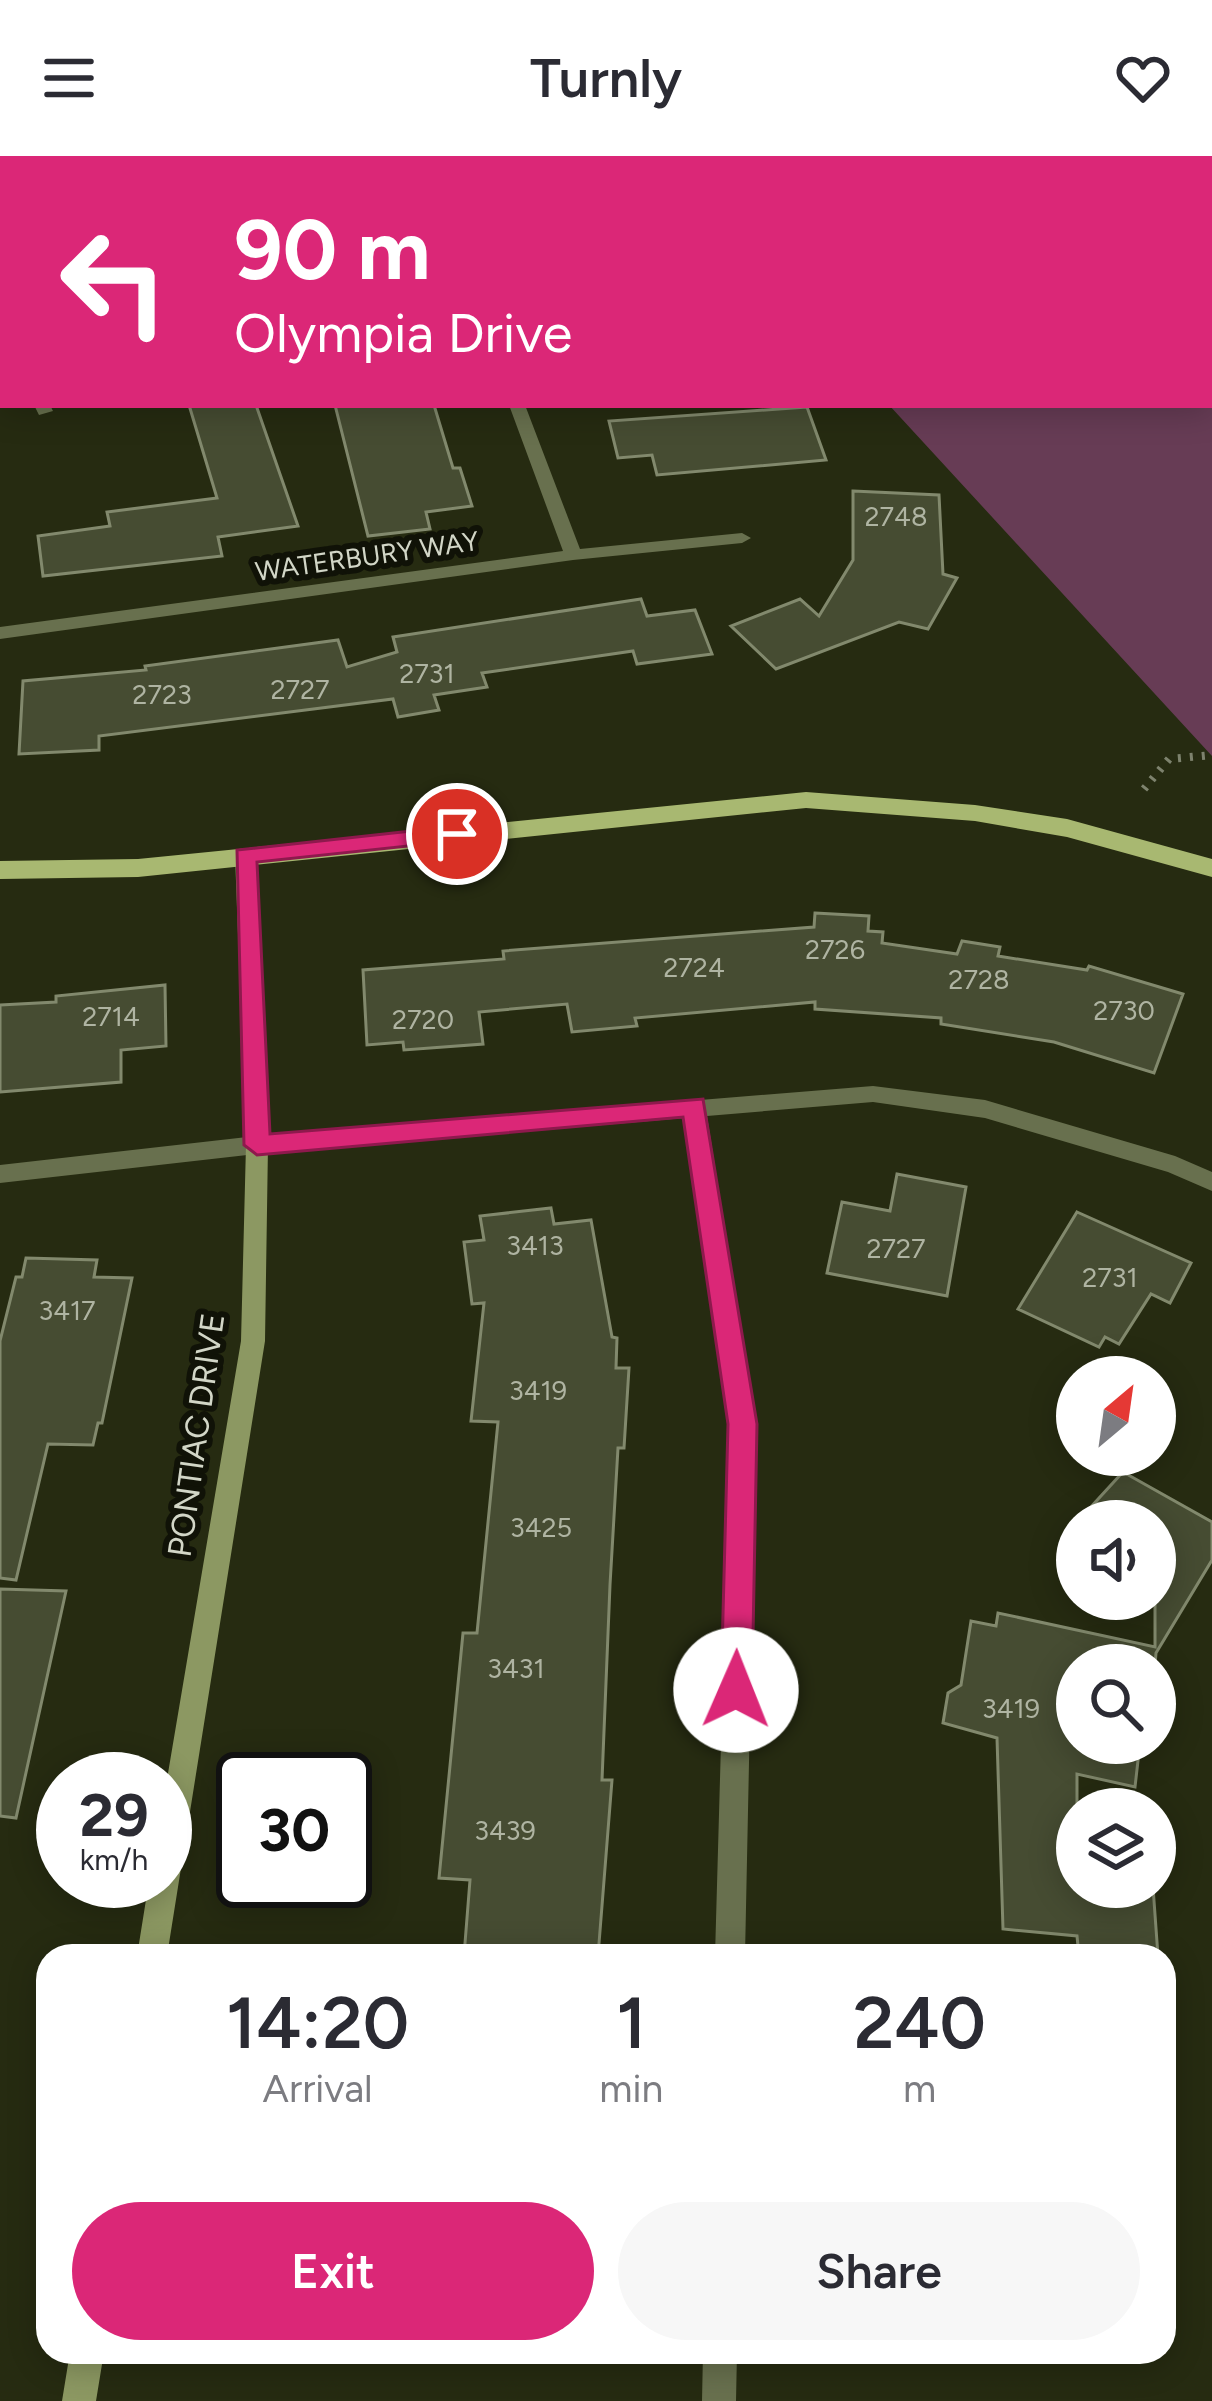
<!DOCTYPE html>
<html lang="en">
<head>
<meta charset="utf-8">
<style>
	body { margin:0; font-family:Figtree,sans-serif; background:#f7f7f7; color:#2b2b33; height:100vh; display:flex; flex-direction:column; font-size:45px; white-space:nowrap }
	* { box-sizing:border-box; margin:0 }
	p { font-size:39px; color:#7c7c81 }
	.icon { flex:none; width:66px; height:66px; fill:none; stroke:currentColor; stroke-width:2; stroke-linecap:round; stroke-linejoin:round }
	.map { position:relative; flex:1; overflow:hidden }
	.panel { position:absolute; left:36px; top:1788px; width:1140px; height:420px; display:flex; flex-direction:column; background:#fff; border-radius:36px; box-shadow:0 6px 30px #0003 }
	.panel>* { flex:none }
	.top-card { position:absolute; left:0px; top:0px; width:1212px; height:252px; box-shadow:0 6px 30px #0003; background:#db2777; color:#fff; overflow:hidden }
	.needle { width:78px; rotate:29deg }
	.buttons { position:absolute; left:1056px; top:1200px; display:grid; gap:24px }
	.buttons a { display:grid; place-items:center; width:120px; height:120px; border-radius:50%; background:#fff; box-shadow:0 6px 30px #0003; font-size:60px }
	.speed { position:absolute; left:36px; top:1596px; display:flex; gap:24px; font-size:60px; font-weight:700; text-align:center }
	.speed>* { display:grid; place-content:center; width:156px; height:156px; border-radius:50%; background:#fff; box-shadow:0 6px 30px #0003; line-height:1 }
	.speed small { font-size:30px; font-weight:400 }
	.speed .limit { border:6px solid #111; border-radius:18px; background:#fff; color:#111 }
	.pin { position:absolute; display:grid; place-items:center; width:102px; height:102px; color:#fff; margin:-51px; border:6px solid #fff; border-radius:50%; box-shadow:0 3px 12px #0007 }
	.me { position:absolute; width:132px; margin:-66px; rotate:1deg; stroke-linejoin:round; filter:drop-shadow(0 0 9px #0008) }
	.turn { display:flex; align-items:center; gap:42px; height:252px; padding:0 36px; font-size:54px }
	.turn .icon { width:156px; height:156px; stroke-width:2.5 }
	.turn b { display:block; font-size:84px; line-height:102px }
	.eta { display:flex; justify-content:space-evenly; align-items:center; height:204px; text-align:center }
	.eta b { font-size:72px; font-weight:600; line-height:84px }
	.cta { display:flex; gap:24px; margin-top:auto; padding:24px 36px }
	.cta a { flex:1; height:138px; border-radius:72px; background:#db2777; color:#fff; font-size:48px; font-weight:600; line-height:138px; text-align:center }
	.cta a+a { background:#f7f7f7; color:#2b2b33 }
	header { display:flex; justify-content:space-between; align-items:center; height:156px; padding:0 36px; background:#fff; font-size:54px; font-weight:600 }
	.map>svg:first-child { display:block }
	.green { fill:#673c55 }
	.building { fill:#464c32; stroke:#82896d; stroke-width:3 }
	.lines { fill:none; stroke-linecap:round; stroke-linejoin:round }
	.path { stroke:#7d826d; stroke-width:8; stroke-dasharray:3 9; stroke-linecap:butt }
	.street { fill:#68704e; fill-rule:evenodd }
	.secondary { fill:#8c9862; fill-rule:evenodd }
	.primary { fill:#a8b871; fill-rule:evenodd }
	.route { fill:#db2777; stroke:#8e194d; stroke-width:3 }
	.labels { text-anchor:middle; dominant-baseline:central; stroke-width:12; stroke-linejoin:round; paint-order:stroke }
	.number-label { font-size:27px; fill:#afb4a2 }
	.far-street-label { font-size:27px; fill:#d2d6c7; stroke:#101207 }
	.street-label { font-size:33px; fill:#d2d6c7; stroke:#101207 }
</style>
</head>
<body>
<header><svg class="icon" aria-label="menu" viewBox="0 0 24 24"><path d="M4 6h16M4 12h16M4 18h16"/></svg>Turnly<svg class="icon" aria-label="heart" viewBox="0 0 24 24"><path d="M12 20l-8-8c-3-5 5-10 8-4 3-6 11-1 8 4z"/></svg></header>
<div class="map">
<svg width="1212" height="2245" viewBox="0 0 1212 2245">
	<rect width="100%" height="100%" fill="#262b11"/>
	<path class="green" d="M 328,0 L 1212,0 L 1212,600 L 889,249 L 1209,249 L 1209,3 Z"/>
	<path class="building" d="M 189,249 L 256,249 L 298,370 L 218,381 L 222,400 L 43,420 L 38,380 L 110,370 L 107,356 L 217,342 Z
		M 335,249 L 434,249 L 453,312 L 460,312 L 472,350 L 426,356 L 430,373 L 368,380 Z
		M 807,251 L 826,304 L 657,319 L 652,299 L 618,302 L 609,265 Z
		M 853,335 L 939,339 L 943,418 L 957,422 L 928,473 L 899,466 L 776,513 L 731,470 L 800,443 L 819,460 L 853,404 Z
		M 641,443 L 647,460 L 695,454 L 712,498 L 637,508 L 633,495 L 482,517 L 487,531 L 434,539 L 439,554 L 398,561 L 393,543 L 99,580 L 99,594 L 19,598 L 23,525 L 146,514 L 145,510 L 338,484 L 347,511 L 397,496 L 393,481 Z
		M 815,757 L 869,760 L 868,775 L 883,776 L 882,787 L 957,798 L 962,785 L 1000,791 L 998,800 L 1087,814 L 1089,810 L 1183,838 L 1154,917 L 1054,886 L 941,868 L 941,862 L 815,853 L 815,846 L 635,862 L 637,870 L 572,876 L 567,848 L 479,856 L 483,888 L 404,894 L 403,886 L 367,889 L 363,814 L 504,803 L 503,795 L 814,771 Z
		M 165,829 L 166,890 L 121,894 L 121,926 L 0,936 L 0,849 L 56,846 L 56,840 Z
		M 897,1018 L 966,1031 L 947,1140 L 827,1117 L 842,1046 L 890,1055 Z
		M 551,1052 L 554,1068 L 591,1064 L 612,1181 L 617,1182 L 616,1212 L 629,1212 L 624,1292 L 618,1292 L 610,1429 L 602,1624 L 612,1624 L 598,1800 L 464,1800 L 470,1724 L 439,1722 L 463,1477 L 477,1477 L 498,1266 L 471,1265 L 484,1147 L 472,1148 L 464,1086 L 484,1084 L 480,1060 Z
		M 1077,1056 L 1191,1107 L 1170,1147 L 1151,1138 L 1119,1188 L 1105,1181 L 1099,1191 L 1018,1153 Z
		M 26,1102 L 97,1104 L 94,1121 L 132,1122 L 102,1267 L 98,1267 L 93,1289 L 48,1288 L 16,1424 L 0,1422 L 0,1185 L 16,1121 L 22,1121 Z
		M 1123,1316 L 1212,1366 L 1212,1404 L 1156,1497 L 1155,1509 L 1077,1509 L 1077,1587 L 1140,1587 L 1135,1631 L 1077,1618 L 1077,1731 L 1153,1731 L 1158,1800 L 1079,1800 L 1077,1780 L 1003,1773 L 997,1582 L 943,1567 L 948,1537 L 961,1529 L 971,1465 L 996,1470 L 998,1457 L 1155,1491 L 1155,1365 L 1078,1365 Z
		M 0,1433 L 66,1435 L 16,1662 L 0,1660 Z"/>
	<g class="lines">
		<path class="path" d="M 1144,633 L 1169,603 L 1212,599"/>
		<path class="street" d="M 250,0 L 268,0 L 270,3 L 252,3 Z
			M 0,194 L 3,195 L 3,207 L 0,206 Z
			M 34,249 L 50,249 L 53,255 L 39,259 Z
			M 509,249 L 525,249 L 580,393 L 742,377 L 751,382 L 742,387 L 573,404 L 0,483 L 0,471 L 563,395 Z
			M 873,930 L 985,944 L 1175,1000 L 1212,1016 L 1212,1035 L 1168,1016 L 985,962 L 873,946 L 707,960 L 756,1268 L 745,1800 L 715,1800 L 730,1268 L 685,962 L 257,998 L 0,1027 L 0,1009 L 257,980 Z
			M 703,2196 L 737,2196 L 736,2245 L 702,2245 Z"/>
		<path class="secondary" d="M 245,692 L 255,699 L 268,989 L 265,1185 L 167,1800 L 137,1800 L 149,1725 L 165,1725 L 165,1635 L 241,1185 L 246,989 L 235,699 Z
			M 70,2196 L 104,2196 L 96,2245 L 62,2245 Z"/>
		<path class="primary" d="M 806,636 L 975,649 L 1067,663 L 1212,703 L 1212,721 L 1067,681 L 975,665 L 806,652 L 138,721 L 0,723 L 0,705 L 138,703 Z"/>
	</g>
	<path class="route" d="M 457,670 L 465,673 L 465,684 L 257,706 L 270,978 L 703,943 L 757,1268 L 752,1534 L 747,1544 L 736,1548 L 725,1544 L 721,1534 L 728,1268 L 683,961 L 257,999 L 244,989 L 237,694 Z"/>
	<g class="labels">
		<g class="number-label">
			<text x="896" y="360">2748</text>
			<text x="427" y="517">2731</text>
			<text x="300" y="533">2727</text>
			<text x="162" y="538">2723</text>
			<text x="835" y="793">2726</text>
			<text x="694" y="811">2724</text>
			<text x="979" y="823">2728</text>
			<text x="1124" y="854">2730</text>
			<text x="111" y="860">2714</text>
			<text x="423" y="863">2720</text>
			<text x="535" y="1089">3413</text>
			<text x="896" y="1092">2727</text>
			<text x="1110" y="1121">2731</text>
			<text x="67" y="1154">3417</text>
			<text x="538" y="1234">3419</text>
			<text x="541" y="1371">3425</text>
			<text x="516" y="1512">3431</text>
			<text x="1011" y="1552">3419</text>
			<text x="505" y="1674">3439</text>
		</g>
		<g class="far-street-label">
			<text transform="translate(367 400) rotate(-8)">WATERBURY WAY</text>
		</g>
		<g class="street-label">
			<text transform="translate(196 1279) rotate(-82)">PONTIAC DRIVE</text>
		</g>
	</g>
</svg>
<div class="buttons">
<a><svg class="needle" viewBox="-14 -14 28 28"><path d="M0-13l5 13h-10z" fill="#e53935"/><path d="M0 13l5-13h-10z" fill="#7c7c81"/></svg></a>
<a><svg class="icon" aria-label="sound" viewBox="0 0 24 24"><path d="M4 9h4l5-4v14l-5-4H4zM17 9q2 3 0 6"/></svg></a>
<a><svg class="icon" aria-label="search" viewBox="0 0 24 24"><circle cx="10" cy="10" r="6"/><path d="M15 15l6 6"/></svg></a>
<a><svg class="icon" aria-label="layers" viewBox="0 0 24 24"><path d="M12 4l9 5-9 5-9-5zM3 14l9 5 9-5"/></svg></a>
</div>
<div class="speed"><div>29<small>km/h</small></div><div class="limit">30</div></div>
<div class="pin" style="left:457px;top:678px;background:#d93025"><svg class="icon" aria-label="arrive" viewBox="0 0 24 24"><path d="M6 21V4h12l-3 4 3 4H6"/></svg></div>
<svg class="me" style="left:736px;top:1534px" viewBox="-20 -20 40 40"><circle r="19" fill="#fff"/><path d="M0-13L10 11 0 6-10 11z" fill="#db2777"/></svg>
<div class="top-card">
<div class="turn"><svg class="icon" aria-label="left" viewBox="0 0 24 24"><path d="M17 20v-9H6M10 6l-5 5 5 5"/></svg><div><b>90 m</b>Olympia Drive</div></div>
</div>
<section class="panel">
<div class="eta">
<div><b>14:20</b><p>Arrival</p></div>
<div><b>1</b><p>min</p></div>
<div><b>240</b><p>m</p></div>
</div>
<div class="cta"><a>Exit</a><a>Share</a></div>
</section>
</div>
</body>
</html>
